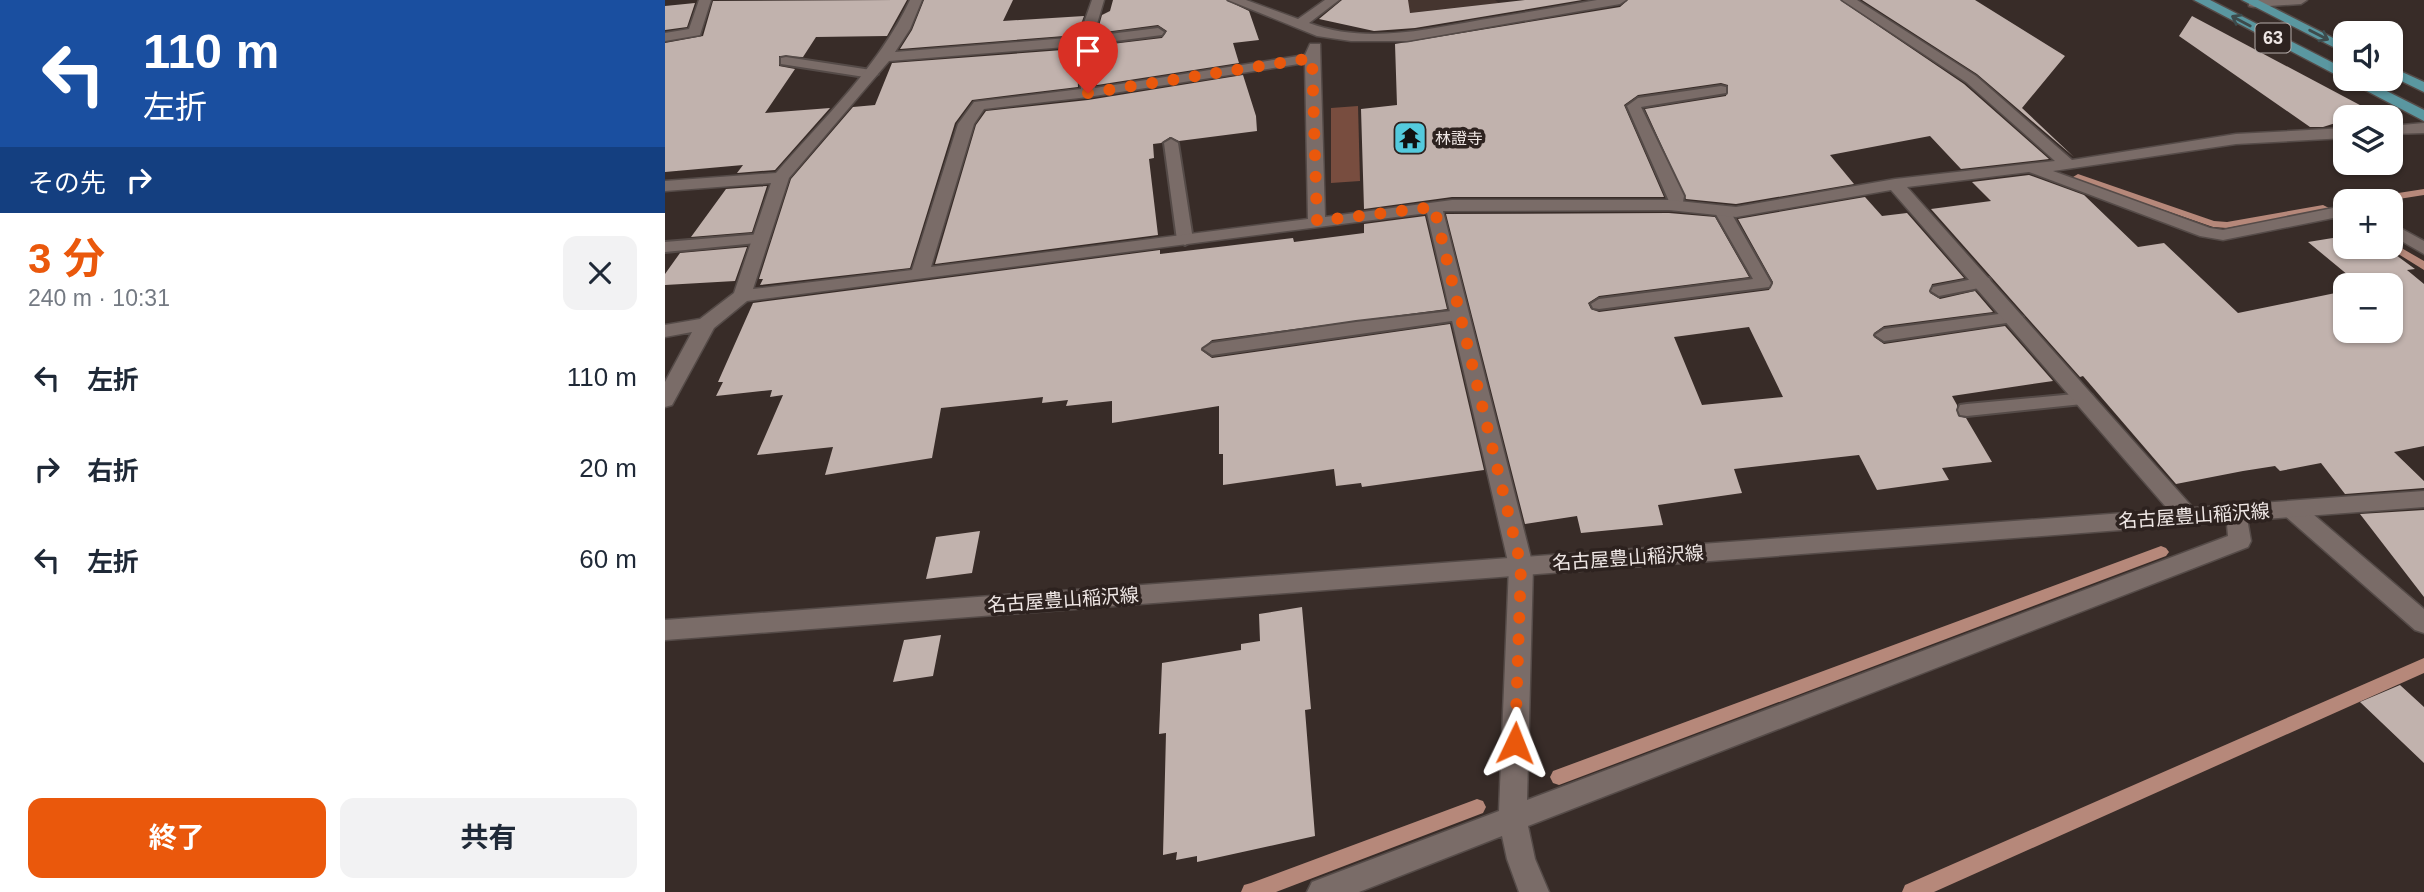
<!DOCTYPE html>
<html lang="ja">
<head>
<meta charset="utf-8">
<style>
	body { margin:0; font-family:Helvetica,"Noto Sans JP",sans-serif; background:#f2f2f3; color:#1f2937; height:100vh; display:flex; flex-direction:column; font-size:26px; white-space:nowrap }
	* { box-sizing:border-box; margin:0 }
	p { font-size:23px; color:#747a83 }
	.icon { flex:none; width:38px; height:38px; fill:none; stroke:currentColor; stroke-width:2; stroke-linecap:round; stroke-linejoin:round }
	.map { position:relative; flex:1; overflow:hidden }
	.details { display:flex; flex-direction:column; background:#fff; width:665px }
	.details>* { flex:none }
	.banner { background:#1a4fa0; color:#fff; overflow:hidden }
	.fabs { position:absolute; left:1668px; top:21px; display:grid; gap:14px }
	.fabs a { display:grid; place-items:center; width:70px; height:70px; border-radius:14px; background:#fff; box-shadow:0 2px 5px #0004; font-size:35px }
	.pin { position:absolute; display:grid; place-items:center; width:60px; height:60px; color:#fff; margin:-72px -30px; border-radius:50% 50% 50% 0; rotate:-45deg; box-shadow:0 0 7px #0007 }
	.pin .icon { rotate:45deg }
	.me { position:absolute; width:77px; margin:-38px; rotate:2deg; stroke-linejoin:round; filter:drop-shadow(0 0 5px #0008) }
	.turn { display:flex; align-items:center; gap:24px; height:147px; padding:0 28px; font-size:32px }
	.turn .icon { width:91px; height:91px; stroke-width:2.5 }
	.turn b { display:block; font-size:49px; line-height:60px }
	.then { display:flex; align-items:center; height:66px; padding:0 28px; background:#0003; gap:14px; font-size:26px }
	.round { display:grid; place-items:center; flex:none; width:74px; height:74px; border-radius:14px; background:#f2f2f3 }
	.head { display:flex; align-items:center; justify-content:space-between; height:119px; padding:0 28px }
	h1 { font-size:42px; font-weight:700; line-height:52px; color:#ea580c }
	.primary-button { display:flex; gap:14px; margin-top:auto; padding:14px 28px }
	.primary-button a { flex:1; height:80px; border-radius:14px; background:#ea580c; color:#fff; font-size:28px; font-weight:700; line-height:80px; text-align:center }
	.primary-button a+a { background:#f2f2f3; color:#1f2937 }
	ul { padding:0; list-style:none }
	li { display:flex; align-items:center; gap:21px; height:91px; padding:0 28px }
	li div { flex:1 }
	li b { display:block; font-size:26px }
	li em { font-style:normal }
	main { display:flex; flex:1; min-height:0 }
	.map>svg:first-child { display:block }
	.built { fill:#45352f }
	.green { fill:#784d3f }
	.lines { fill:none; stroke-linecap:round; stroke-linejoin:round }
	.stream { fill:#b6887a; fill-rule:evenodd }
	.building { fill:#c1b2ad; fill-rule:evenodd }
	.lane-casing { stroke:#554b48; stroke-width:4 }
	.street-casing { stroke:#554b48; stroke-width:3 }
	.secondary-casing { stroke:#554b48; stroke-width:3 }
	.primary-casing { stroke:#554b48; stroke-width:3 }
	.lane { fill:#7a6c68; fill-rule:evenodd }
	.street { fill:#7a6c68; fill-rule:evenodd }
	.secondary { fill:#7a6c68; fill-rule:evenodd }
	.primary { fill:#5a97a0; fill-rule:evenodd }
	.oneway { stroke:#3d4b4c }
	.route { stroke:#ea580c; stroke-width:12; stroke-dasharray:0 21.6 }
	.labels { text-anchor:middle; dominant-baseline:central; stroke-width:7; stroke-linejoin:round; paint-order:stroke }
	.far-poi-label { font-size:16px; fill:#efe7e5; stroke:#2d221f; text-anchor:start }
	.shield { fill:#2d221f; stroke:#b5acaa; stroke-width:2 }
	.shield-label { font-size:18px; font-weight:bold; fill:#efe7e5 }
	.street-label { font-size:19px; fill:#efe7e5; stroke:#2d221f }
</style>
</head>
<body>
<main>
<section class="details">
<div class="banner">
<div class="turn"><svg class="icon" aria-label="left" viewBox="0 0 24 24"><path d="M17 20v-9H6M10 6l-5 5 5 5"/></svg><div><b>110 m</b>左折</div></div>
<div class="then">その先<svg class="icon" aria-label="right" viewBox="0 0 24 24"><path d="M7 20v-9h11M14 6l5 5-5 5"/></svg></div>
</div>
<div class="head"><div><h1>3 分</h1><p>240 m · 10:31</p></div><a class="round"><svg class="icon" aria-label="close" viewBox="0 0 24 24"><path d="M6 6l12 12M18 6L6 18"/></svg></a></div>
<ul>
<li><svg class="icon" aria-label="left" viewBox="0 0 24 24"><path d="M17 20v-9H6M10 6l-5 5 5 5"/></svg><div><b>左折</b></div><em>110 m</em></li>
<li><svg class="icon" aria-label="right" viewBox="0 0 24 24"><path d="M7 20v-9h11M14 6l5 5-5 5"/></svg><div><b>右折</b></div><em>20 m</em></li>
<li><svg class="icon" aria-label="left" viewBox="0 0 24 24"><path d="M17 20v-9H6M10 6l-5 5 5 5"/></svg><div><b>左折</b></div><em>60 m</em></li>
</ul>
<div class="primary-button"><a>終了</a><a>共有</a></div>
</section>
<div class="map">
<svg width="1759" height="892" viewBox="0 0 1759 892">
	<rect width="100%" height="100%" fill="#382c28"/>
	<path class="built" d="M 678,0 L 830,0 L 834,3 L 743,13 L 692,12 L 668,7 Z"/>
	<path class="green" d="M 693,106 L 695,181 L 666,183 L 666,108 Z"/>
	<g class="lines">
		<path class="stream" d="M 1413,174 L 1549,221 L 1562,222 L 1658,205 L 1664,208 L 1658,211 L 1562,228 L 1548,227 L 1409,179 L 1408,177 Z
			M 1759,189 L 1759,195 L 1721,201 L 1695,201 L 1701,198 Z
			M 1680,202 L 1680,208 L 1671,207 L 1669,205 L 1671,203 Z
			M 1726,242 L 1759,261 L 1759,270 L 1722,247 L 1726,247 Z
			M 1496,546 L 1501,548 L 1504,552 L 1501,556 L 894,785 L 888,783 L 885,777 L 888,771 Z
			M 1759,658 L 1759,673 L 1269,892 L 1237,892 L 1240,885 Z
			M 812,799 L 818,801 L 821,807 L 818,813 L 611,892 L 576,892 L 579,885 L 586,883 Z"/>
	</g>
	<path class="building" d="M 231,0 L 242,0 L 222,36 L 151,37 L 138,57 L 114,56 L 114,66 L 130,69 L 100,113 L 165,108 L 110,170 L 72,173 L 78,165 L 0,172 L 0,43 L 38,36 L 48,1 Z
		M 259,0 L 348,0 L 338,21 L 419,16 L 412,35 L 235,49 L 247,30 Z
		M 448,0 L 561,0 L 584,11 L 594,40 L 568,43 L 574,63 L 432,85 L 430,46 L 497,38 L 502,31 L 493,25 L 432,33 L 437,15 L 445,11 Z
		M 677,0 L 743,0 L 745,13 L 860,0 L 917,0 L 750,28 L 709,31 L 654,19 Z
		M 963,0 L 1175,0 L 1299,84 L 1384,159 L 1296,169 L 1265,136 L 1165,155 L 1189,184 L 1071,204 L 1021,199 L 980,109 L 1061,96 L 1063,85 L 1056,83 L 973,95 L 959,105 L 999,197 L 787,197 L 699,209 L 696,109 L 732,105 L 730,44 L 955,7 Z
		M 1197,0 L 1310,0 L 1400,56 L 1357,108 L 1409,157 L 1312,74 Z
		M 30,3 L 22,27 L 0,30 L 0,6 Z
		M 1527,16 L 1708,112 L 1680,117 L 1680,120 L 1658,127 L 1645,127 L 1514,36 Z
		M 411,49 L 413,87 L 307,100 L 290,123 L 245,268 L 95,285 L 98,279 L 94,279 L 126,179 L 188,107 L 210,105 L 227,63 Z
		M 578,75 L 591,116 L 592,131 L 514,141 L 505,137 L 496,143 L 488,144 L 489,158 L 484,159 L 493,235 L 270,264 L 311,125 L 321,111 L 423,100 Z
		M 1364,175 L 1419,195 L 1473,247 L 1499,243 L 1573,313 L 1680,291 L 1680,331 L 1726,331 L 1726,285 L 1695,285 L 1643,242 L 1680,236 L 1680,247 L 1720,247 L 1750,269 L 1742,270 L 1759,284 L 1759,446 L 1729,452 L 1759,481 L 1759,488 L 1680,494 L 1656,463 L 1615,471 L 1610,466 L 1578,471 L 1511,484 L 1418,376 L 1415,377 L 1266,209 L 1326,201 L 1307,182 Z
		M 102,186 L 87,232 L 26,237 L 61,189 Z
		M 1200,197 L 1217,216 L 1242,213 L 1299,278 L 1267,284 L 1265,293 L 1275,299 L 1310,291 L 1328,312 L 1219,326 L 1209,333 L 1209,337 L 1219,344 L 1340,326 L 1388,381 L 1287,396 L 1292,405 L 1293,416 L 1301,418 L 1327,462 L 1277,468 L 1284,480 L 1212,490 L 1194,455 L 1069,469 L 1077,493 L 993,505 L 998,525 L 916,533 L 912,516 L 860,524 L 781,214 L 1004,213 L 1050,217 L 1084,277 L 934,296 L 923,303 L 926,309 L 934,312 L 1104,290 L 1108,282 L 1073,219 ZM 1084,327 L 1118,397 L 1037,405 L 1009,337 Z
		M 760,216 L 782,309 L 547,340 L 536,350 L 547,358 L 785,324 L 819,470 L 697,487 L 696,483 L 671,486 L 669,469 L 558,485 L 558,454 L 554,454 L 554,406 L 447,423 L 447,401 L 401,406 L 403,400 L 377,403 L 378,397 L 276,408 L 267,458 L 160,475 L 168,447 L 92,455 L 118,395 L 105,397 L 107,390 L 51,396 L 58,382 L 53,382 L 88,303 L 495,250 L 495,254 L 628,238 L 629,242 L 699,233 L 699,224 Z
		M 82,247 L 70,281 L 0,285 L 0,274 L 15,253 Z
		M 1759,510 L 1759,597 L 1695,514 Z
		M 315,531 L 307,573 L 261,579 L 271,537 Z
		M 637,607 L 646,709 L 640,710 L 650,836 L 532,862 L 532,856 L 511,860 L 512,852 L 498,855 L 501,733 L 494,734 L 497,663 L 576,650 L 576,644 L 595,641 L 594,614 Z
		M 276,635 L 268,676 L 228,682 L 239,640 Z
		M 1735,685 L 1759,707 L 1759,763 L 1695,702 Z"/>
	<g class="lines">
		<defs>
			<path id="lane" d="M 493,28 L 499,32 L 497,35 L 420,45 L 414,41 L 420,37 Z
				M 121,57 L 206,70 L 213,74 L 206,78 L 116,64 L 116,58 Z
				M 1056,86 L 1061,87 L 1061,93 L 976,107 L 1019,196 L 1017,208 L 1007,208 L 962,106 L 973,98 Z
				M 506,139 L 513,143 L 528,240 L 520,245 L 512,240 L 499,143 Z
				M 1057,206 L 1065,211 L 1106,283 L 1104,287 L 934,309 L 928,308 L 926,304 L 934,299 L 1088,279 L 1049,211 Z
				M 96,234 L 104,239 L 102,242 L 0,252 L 0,242 Z
				M 1318,277 L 1324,278 L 1326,282 L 1324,286 L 1274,296 L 1266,291 L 1268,287 Z
				M 795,310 L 804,315 L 801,319 L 547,355 L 538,349 L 547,343 L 691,322 Z
				M 1349,312 L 1358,317 L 1355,321 L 1219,341 L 1210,335 L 1219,329 Z
				M 1420,393 L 1427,395 L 1429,399 L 1427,403 L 1302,416 L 1295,415 L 1293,410 L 1295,405 L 1302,404 Z"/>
			<path id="street" d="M 34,0 L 46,0 L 35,35 L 0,41 L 0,33 L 24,29 Z
				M 245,0 L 257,0 L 245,29 L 230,52 L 414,37 L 427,0 L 439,0 L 427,41 L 430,88 L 640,55 L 645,44 L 655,44 L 660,217 L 787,200 L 1004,200 L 1071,207 L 1230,179 L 1390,161 L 1301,82 L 1177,0 L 1192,0 L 1311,76 L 1407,160 L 1571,134 L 1680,128 L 1680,138 L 1571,144 L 1388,171 L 1545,228 L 1558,230 L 1668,208 L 1680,211 L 1680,221 L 1668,218 L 1558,240 L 1535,236 L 1364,172 L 1242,187 L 1530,510 L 1533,516 L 1530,522 L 1522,524 L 1514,522 L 1226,190 L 1071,217 L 1004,210 L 778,211 L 868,566 L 862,800 L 1563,536 L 1561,513 L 1564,507 L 1572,505 L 1580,507 L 1586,541 L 1583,547 L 863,826 L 870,859 L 884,892 L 854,892 L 842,859 L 837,836 L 694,892 L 642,892 L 647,882 L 834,811 L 844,566 L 762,213 L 82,301 L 49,328 L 7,405 L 0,407 L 0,382 L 27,332 L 0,337 L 0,325 L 35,319 L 69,293 L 106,183 L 0,191 L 0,181 L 111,173 C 159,118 214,66 245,0 ZM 413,46 L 416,89 L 309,102 L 293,124 L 247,270 L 88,289 L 124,178 L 224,61 ZM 640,63 L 643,219 L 266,267 L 309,124 L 319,109 L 423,97 Z
				M 563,0 L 581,0 L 633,19 L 660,0 L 674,0 L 644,23 C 699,44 759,30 815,20 C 854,14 893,7 932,0 L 961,0 L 955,4 L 742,41 L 686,41 L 652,36 Z
				M 1584,0 L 1642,0 L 1636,4 L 1589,7 L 1584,6 Z
				M 1759,123 L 1759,133 L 1726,134 L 1726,126 Z
				M 1726,223 L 1759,241 L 1759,254 L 1726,235 Z
				M 1627,501 L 1635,503 L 1759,609 L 1759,633 L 1750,630 L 1619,515 L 1616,509 L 1619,503 Z"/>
			<path id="secondary" d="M 1759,491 L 1759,507 L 0,640 L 0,620 Z"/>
			<path id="primary" d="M 1529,0 L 1545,0 L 1680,69 L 1680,79 L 1698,79 L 1759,110 L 1759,121 Z
				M 1577,0 L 1593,0 L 1680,44 L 1680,53 Z
				M 1726,67 L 1759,82 L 1759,92 L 1726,76 Z"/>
		</defs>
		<use href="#lane" class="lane-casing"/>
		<use href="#street" class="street-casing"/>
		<use href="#secondary" class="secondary-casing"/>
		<use href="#primary" class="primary-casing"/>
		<use href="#lane" class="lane"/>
		<use href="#street" class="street"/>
		<use href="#secondary" class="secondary"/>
		<use href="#primary" class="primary"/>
	</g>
	<defs><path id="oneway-shaft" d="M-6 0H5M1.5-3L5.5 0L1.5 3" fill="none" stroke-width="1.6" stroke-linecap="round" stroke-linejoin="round" transform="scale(1.75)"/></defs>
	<g class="oneway">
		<use href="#oneway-shaft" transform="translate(1576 21) rotate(-152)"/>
		<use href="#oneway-shaft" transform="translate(1654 35) rotate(27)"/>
	</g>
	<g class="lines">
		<path class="route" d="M 423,93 L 647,58 L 652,221 L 769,207 L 856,566 L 850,743"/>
	</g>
	<defs>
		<symbol id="temple-square" viewBox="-11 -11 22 22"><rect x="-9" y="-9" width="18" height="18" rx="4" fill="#54cadd" stroke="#2d221f"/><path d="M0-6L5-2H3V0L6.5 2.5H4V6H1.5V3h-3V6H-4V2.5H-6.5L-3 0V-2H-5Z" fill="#111"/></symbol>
	</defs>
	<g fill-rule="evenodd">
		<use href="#temple-square" x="726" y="119" width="38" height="38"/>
	</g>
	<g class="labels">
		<g class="far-poi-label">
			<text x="770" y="138">林證寺</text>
		</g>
		<rect class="shield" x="1590.5" y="23.5" width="35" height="29" rx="5"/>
		<g class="shield-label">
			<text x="1608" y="38">63</text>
		</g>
		<g class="street-label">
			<text transform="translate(1529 516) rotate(-4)">名古屋豊山稲沢線</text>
			<text transform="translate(963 558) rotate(-4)">名古屋豊山稲沢線</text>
			<text transform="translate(398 600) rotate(-4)">名古屋豊山稲沢線</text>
		</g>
	</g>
</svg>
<div class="fabs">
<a><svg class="icon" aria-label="sound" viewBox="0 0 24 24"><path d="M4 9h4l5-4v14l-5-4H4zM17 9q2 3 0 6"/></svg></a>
<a><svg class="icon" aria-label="layers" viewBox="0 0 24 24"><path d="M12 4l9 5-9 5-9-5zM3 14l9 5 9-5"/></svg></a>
<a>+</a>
<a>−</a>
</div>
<div class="pin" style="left:423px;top:93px;background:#d93025"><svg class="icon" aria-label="arrive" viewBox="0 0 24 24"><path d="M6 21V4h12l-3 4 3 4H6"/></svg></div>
<svg class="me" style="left:850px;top:743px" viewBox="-20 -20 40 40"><path d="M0-17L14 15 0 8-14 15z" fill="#ea580c" stroke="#fff" stroke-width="4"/></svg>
</div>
</main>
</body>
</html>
